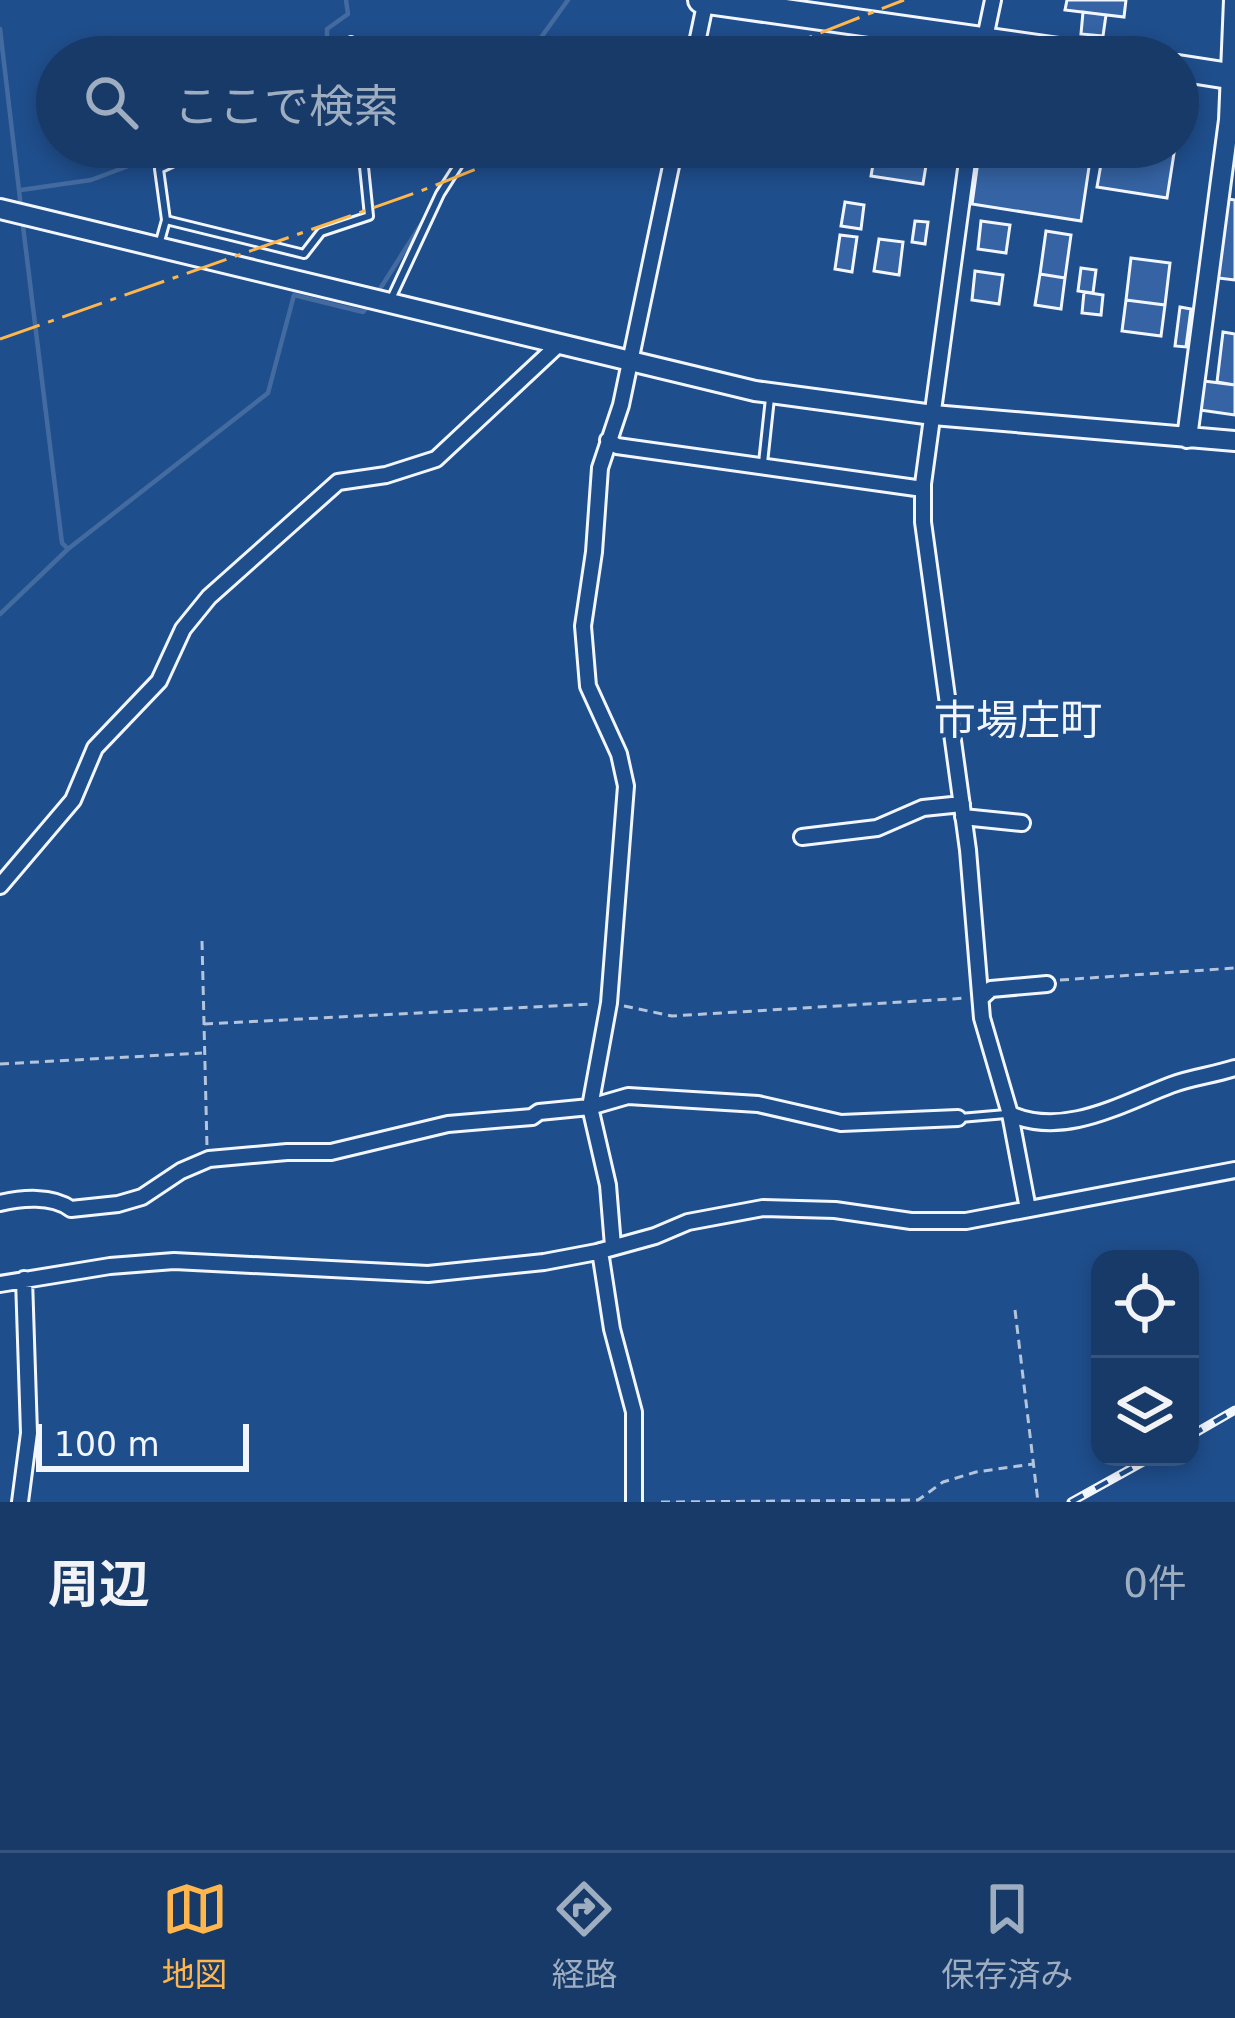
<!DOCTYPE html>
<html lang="ja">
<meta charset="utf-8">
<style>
:root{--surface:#173a69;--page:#20416f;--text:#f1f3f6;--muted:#9eadc0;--line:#36547d;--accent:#ffb74d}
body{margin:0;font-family:"DejaVu Sans","Noto Sans JP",sans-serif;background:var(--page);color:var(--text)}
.controls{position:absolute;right:36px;bottom:36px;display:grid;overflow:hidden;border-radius:24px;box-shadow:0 6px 18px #0003}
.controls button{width:108px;height:108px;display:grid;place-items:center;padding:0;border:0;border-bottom:3px solid var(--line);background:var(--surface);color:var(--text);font:60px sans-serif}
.scale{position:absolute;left:36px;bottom:30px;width:213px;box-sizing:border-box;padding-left:12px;border:6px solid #f2f6ff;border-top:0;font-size:33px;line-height:42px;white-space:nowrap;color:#f2f6ff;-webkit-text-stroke:9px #1f4e8c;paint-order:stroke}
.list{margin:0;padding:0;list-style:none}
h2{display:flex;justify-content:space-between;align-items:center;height:156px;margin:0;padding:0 48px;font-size:51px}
h2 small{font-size:39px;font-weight:400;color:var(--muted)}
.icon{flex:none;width:66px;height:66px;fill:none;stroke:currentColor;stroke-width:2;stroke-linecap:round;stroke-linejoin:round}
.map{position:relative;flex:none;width:1235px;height:1502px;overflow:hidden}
.search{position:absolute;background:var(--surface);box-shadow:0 6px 18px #0003;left:36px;right:36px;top:36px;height:132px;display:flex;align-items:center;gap:30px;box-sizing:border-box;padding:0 42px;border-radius:66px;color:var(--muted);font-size:45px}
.sheet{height:348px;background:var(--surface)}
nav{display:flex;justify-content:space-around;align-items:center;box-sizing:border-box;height:168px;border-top:3px solid var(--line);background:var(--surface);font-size:33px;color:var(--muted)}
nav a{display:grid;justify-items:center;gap:6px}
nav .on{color:var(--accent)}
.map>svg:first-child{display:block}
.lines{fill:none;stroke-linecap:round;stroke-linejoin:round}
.stream{stroke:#446ba0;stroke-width:4.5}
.building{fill:#3563a3;stroke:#f2f6ff;stroke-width:3}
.lane-casing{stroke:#f2f6ff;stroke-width:12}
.street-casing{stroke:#f2f6ff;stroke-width:20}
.secondary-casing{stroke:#f2f6ff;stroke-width:24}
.highway-casing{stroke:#f2f6ff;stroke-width:30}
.path{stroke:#b3c4dc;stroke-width:3;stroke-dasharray:9 6;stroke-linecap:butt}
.lane{stroke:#1f4e8c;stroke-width:6}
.street{stroke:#1f4e8c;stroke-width:14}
.secondary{stroke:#1f4e8c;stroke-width:18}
.highway{stroke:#1f4e8c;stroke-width:24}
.rail-casing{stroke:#f2f6ff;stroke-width:9}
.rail{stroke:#1f4e8c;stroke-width:4.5;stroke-dasharray:14;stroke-linecap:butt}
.power{stroke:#ffb74d;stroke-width:3;stroke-dasharray:42 9 6 9;stroke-linecap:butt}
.labels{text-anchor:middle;stroke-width:9;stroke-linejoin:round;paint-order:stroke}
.quarter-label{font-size:42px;fill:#f2f6ff;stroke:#1f4e8c}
</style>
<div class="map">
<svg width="1235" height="1502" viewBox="0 0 1235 1502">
<rect width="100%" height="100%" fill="#1f4e8c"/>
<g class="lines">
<path class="stream" d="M0 29 21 207
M327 57V29L348 14 346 0
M527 57 568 0
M21 190 91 180 179 147
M432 205 464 147
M22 218 62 543 68 549
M378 292 427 215
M0 614 68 549 268 393 294 295 363 312 368 306"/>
</g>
<path class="building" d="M1067 0H1126L1124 17 1065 10Z
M1083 12 1106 15 1103 36 1081 34Z
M867 41 888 44 886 57H864Z
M876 147H929L923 184 871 176Z
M980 147H1092L1081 221 972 204Z
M1104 147H1175L1167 198 1097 187Z
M1228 199 1235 200V280L1218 278Z
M845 202 864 205 861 229 841 226Z
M915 221 928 222 925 244 912 242Z
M981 221 1010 225 1006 253 978 249Z
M1046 231 1071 235 1065 278 1040 274Z
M840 235 857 237 852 272 835 269Z
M879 239 903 242 899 275 874 271Z
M1131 258 1170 263 1165 305 1126 300Z
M1081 268 1096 270 1093 293 1078 291Z
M975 271 1003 275 999 304 972 300Z
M1040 274 1065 278 1061 309 1035 305Z
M1084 292 1103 295 1101 315 1082 313Z
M1126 300 1165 305 1161 336 1122 331Z
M1180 307 1191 309 1186 347 1175 346Z
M1223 332 1235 334V385L1217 382Z
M1204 381 1235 385V415L1200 410Z"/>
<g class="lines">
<defs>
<path id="lane" d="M351 41 353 57
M166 220 304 254 321 232 369 216 362 147
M159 245 166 220 159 169 205 147
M390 301 440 194 470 147
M763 463 770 398
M960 1118 1006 1114"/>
<path id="street" d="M694 57 706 0
M981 57 993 0
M969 147 923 484V522L968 850 982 1018 1010 1114 1028 1209
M608 440 617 446 923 489
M963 817 1022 823
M802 837 877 828 923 808 962 804
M0 886 73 800 95 748 159 681 183 629 209 597 338 482 386 475 436 459 557 346
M981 998 991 989 1047 984
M1010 1114C1064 1138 1121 1104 1171 1085 1192 1077 1214 1075 1235 1068
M0 1203C21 1198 52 1195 71 1209L118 1204 142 1197 181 1171 209 1159 287 1152H331L448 1124 532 1117 539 1112 590 1107 628 1096 758 1104 841 1123 958 1118
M613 1246 608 1185 590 1107 609 1003 626 786 619 754 588 686 583 626 594 552 600 468 621 405 675 147
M600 1251 612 1329 634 1412V1502
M0 1284 110 1266 174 1261 428 1274 544 1262 597 1252 655 1236 688 1222 763 1208 835 1210 911 1221H966L1235 1170
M20 1502 29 1433 24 1279"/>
<path id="secondary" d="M0 209 755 391 933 415 1235 441
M1187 438 1229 120 1234 0"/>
<path id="highway" d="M701 0 1101 57
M1178 68 1235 77"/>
</defs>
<use href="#lane" class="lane-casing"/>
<use href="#street" class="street-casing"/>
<use href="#secondary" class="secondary-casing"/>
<use href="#highway" class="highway-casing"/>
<path class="path" d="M202 941 207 1147
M1060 980 1235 968
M624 1006 672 1016 967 998
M204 1024 592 1004
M0 1064 202 1053
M1015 1310 1038 1502
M661 1502 918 1500 943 1482 976 1472 1033 1464"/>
<use href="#lane" class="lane"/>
<use href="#street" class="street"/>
<use href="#secondary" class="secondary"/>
<use href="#highway" class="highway"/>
<defs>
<path id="rail" d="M1190 1436 1235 1410
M1071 1502 1152 1457"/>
</defs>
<use href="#rail" class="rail-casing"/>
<use href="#rail" class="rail"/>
<path class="power" d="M759 57 904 0
M0 339 418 192 532 147"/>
</g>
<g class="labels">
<g class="quarter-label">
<text x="1018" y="735">市場庄町</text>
</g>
</g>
</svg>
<div class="controls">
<button><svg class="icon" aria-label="locate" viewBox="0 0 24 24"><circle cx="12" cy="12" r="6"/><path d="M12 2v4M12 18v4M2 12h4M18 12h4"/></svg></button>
<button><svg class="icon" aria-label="layers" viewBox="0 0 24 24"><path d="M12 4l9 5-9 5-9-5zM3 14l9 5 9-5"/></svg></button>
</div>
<div class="scale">100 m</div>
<div class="search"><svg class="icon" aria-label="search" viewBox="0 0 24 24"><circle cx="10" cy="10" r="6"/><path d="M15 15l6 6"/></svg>ここで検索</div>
</div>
<section class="sheet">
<h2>周辺<small>0件</small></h2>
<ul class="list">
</ul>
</section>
<nav>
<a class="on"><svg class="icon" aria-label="map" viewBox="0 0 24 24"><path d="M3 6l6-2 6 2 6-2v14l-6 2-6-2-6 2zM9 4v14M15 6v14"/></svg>地図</a>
<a><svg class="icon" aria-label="directions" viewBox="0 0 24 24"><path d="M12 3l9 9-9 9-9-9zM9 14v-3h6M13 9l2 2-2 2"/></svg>経路</a>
<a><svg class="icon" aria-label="saved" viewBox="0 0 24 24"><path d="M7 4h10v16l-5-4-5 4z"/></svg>保存済み</a>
</nav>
